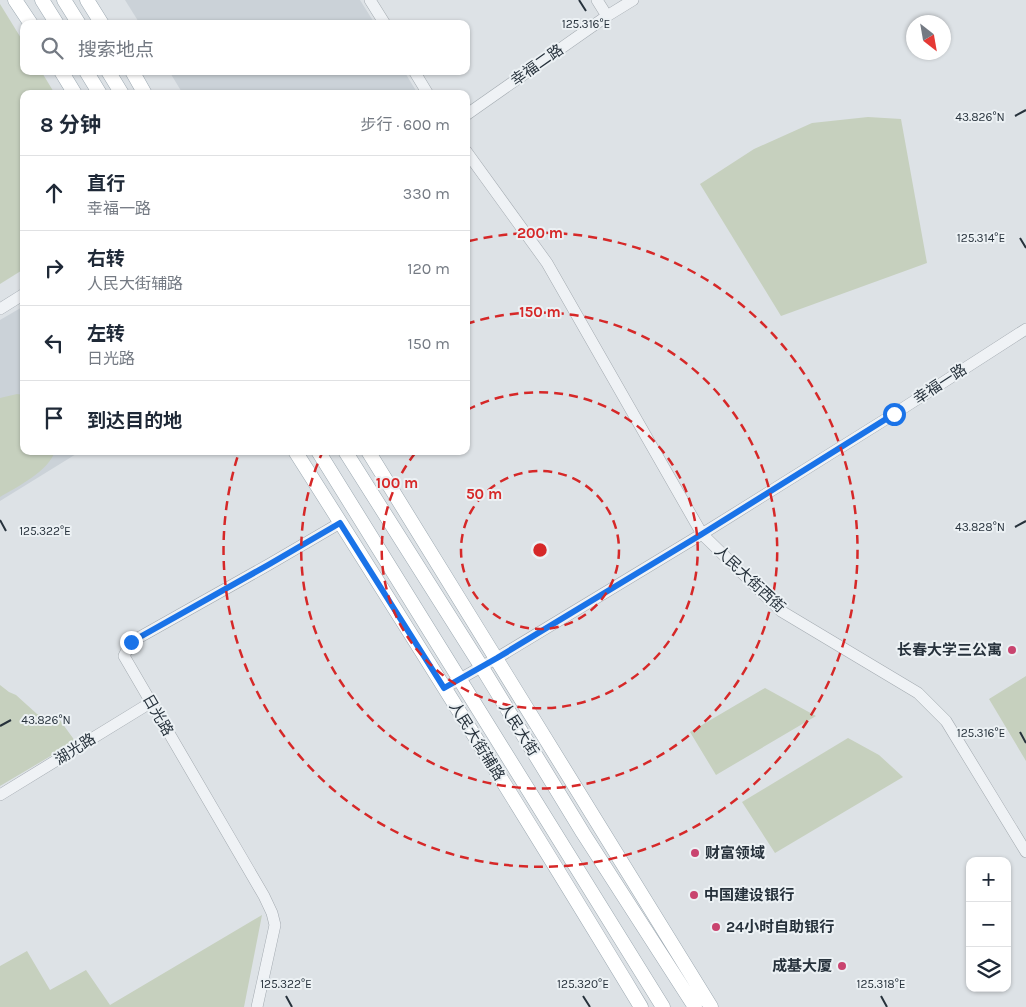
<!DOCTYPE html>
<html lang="zh">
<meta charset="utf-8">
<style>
:root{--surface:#fff;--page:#f2f2f3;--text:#1f2937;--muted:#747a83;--line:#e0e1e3}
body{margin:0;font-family:Karla,"Noto Sans SC",sans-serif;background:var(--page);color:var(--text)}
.controls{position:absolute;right:15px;bottom:15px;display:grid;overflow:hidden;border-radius:10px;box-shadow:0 1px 4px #0004}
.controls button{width:45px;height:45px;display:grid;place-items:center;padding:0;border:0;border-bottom:1px solid var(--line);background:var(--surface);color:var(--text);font:25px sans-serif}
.compass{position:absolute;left:906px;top:15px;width:45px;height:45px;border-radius:50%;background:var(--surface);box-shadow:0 1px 4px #0004;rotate:149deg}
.stop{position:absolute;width:15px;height:15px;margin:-11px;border:4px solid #1a73e8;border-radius:50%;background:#fff}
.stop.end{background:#1a73e8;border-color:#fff;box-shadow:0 1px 5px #0008}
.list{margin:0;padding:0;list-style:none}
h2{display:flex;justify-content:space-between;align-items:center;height:65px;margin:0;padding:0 20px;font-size:21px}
h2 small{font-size:16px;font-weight:400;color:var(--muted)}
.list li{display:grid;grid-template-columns:32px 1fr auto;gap:15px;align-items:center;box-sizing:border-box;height:75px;padding:0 20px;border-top:1px solid var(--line)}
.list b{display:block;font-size:19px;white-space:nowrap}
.list p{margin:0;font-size:16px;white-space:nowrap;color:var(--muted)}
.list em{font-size:16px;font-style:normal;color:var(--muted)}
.icon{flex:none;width:28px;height:28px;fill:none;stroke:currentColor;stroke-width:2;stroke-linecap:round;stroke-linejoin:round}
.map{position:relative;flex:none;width:1026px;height:1007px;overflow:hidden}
.search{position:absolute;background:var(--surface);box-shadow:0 1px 4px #0004;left:20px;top:20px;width:450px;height:55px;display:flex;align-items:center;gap:12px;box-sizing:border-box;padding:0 18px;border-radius:10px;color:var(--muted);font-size:19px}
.panel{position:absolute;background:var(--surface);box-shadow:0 1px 4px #0004;left:20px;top:90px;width:450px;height:365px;border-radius:10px}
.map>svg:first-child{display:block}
.built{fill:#cbd2d8}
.green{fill:#c6d0be}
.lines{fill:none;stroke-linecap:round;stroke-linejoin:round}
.minor-casing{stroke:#a3aab0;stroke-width:12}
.major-casing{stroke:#9ca8b1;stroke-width:15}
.minor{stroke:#eff2f5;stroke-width:11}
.major{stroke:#fff;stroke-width:14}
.route{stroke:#1a73e8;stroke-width:6}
.ticks{fill:none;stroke:#27323c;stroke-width:2}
.ring{fill:none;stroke:#d62828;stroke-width:2.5;stroke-dasharray:9 6}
.poi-dot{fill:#c9446f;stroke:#ecf1f4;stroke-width:2}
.labels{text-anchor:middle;stroke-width:4;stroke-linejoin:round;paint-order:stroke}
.street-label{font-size:15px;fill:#27323c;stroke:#ecf1f4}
.poi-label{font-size:15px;font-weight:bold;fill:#27323c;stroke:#ecf1f4;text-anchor:start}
.ticks-label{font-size:12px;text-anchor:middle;fill:#27323c;stroke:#ecf1f4;stroke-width:4;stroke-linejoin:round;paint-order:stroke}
.centre{fill:#d62828;stroke:#ecf1f4;stroke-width:2.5}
.ring-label{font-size:15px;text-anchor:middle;font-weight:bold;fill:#d62828;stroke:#ecf1f4;stroke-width:4;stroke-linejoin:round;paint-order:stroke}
</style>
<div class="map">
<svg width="1026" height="1007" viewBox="0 0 1026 1007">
<rect width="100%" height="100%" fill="#dde2e6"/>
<path class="built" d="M125 0H360L375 24H140Z
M169 71H404L418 94H183Z
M24 306V451H81L0 501V320Z"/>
<path class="green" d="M0 4 24 43V71H41L55 94H24V269L0 284Z
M868 117 901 119 927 263 781 316 700 184 754 149 812 123Z
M17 394 24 395V451H55C49 471 17 487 0 497V398Z
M1026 676V761L989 699Z
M0 685 9 692 16 695 37 714 47 719 57 716 75 741 49 757 0 786Z
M765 688 816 716 716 775 690 732Z
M848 738 879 755 903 777 775 853 742 802Z
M262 915 244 1007H0V966L27 951 50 990 86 970 110 1005Z"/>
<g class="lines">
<defs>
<path id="minor" d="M370 0 385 24
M597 0 607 16
M414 71 428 94
M466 115 607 16 633 0
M466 151 547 263 702 534 781 611 918 693 946 721 1026 852
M0 309 24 294
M444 688 497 658 702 534 894 414 1026 329
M0 795 150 703
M257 1007 275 925 272 913 264 896 124 656 131 642 268 565 340 523"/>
<path id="major" d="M15 0 31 24
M42 0 57 24
M64 0 79 24
M87 0 102 24
M61 71 75 94
M86 71 100 94
M108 71 122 94
M132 71 145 94
M295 451C412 635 528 820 641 1007
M318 451 663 1007
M345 451 481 666 583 833 695 1007
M368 451 711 1007"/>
</defs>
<use href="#minor" class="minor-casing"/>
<use href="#major" class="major-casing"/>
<use href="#minor" class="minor"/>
<use href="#major" class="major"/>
</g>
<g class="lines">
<path class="route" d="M131 642 268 565 340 523 444 688 497 658 702 534 894 414"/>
</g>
<path class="ticks" d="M579 0 586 11M1015 116 1026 110M1020 238 1026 248M0 520 6 531M1015 527 1026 521M0 726 11 720M1020 732 1026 743M286 996 292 1007M583 996 590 1007M881 996 887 1007"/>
<g class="ring">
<circle cx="540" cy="550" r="79"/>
<path d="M467 410A158 158 0 1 1 416 452"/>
<path d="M466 324A238 238 0 1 1 323 451"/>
<path d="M469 241A317 317 0 1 1 239 452"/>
</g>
<g class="poi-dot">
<circle cx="1012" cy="650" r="5"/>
<circle cx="695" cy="853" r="5"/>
<circle cx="694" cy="895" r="5"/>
<circle cx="716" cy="927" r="5"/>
<circle cx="842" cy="966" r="5"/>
</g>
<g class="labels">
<g class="street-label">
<text transform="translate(537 65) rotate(-35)" y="5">幸福二路</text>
<text transform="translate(940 384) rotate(-33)" y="5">幸福一路</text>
<text transform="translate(750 579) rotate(43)" y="5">人民大街西街</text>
<text transform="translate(158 715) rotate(60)" y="5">日光路</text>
<text transform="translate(519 729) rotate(58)" y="5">人民大街</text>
<text transform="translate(477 741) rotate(58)" y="5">人民大街辅路</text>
<text transform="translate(75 749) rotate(-32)" y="5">湖光路</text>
</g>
<g class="poi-label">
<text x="1002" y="655" text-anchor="end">长春大学三公寓</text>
<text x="705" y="858">财富领域</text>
<text x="704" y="900">中国建设银行</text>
<text x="726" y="932">24小时自助银行</text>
<text x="832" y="971" text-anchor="end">成基大厦</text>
</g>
</g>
<g class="ticks-label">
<text x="586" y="28">125.316°E</text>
<text x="980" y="121">43.826°N</text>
<text x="981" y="242">125.314°E</text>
<text x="980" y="531">43.828°N</text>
<text x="45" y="535">125.322°E</text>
<text x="46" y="724">43.826°N</text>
<text x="981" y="737">125.316°E</text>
<text x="286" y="988">125.322°E</text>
<text x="583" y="988">125.320°E</text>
<text x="881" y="988">125.318°E</text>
</g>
<circle cx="540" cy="550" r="8" class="centre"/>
<g class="ring-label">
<text x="540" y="238">200 m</text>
<text x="540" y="317">150 m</text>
<text x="397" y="488">100 m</text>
<text x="484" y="499">50 m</text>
</g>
</svg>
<div class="controls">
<button>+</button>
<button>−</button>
<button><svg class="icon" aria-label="layers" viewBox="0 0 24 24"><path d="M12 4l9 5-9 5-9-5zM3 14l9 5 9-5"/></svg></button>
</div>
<svg class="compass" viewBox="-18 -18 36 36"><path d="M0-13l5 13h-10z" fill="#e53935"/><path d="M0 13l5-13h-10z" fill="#747a83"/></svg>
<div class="stop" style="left:894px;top:414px"></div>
<div class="stop end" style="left:131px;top:642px"></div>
<div class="search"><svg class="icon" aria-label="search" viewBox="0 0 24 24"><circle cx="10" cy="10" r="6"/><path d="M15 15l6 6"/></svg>搜索地点</div>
<section class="panel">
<h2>8 分钟<small>步行 · 600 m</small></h2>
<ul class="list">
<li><svg class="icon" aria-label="ahead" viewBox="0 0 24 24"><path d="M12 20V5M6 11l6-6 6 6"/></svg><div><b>直行</b><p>幸福一路</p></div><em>330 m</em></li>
<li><svg class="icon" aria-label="right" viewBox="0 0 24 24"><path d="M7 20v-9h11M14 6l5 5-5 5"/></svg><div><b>右转</b><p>人民大街辅路</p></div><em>120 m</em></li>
<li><svg class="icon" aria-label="left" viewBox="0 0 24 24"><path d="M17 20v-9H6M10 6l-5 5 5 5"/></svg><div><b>左转</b><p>日光路</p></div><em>150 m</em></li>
<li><svg class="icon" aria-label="arrive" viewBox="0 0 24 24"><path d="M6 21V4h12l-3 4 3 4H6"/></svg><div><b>到达目的地</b></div></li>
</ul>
</section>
</div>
